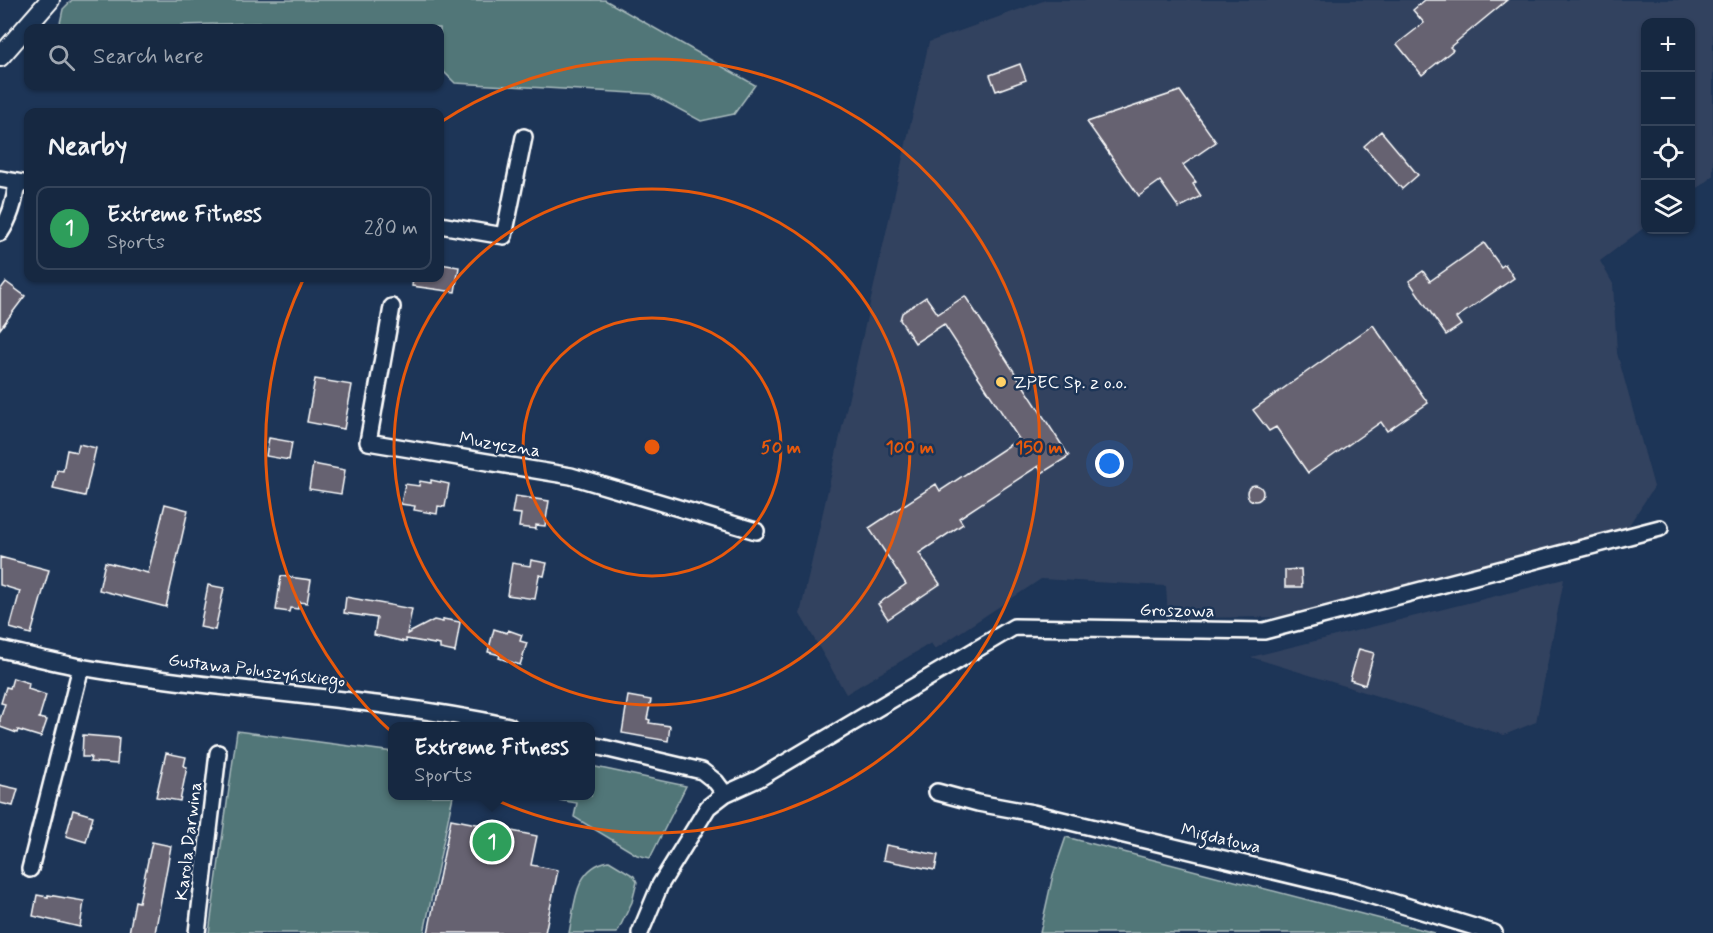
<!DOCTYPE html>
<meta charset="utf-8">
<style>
:root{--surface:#162841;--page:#1f3048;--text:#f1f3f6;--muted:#9ea6b1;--line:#35445a;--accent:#ffd166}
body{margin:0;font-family:Mynerve,sans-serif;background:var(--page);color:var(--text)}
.controls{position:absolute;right:18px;top:18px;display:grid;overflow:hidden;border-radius:12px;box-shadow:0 2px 4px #0004}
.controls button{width:54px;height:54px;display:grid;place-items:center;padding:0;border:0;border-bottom:2px solid var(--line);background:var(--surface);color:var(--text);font:30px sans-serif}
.you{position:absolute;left:1110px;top:464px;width:21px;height:21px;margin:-15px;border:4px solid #fff;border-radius:50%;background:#1a73e8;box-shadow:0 0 0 9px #1a73e833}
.badge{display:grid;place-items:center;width:39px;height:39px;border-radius:50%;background:var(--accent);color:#fff;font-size:20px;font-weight:700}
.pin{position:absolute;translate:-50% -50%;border:3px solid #fff;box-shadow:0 2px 6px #0006}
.popup{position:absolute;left:388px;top:722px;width:207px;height:78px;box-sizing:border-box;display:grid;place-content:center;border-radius:12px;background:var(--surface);filter:drop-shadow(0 2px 4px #0005);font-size:20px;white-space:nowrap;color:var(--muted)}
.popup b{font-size:22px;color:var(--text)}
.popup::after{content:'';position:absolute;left:50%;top:100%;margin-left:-12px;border:12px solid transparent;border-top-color:var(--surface)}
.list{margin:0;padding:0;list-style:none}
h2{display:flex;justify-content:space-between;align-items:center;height:78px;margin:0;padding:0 24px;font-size:26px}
h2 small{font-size:20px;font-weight:400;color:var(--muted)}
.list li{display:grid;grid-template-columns:39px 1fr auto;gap:18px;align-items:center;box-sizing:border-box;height:84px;margin:0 12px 12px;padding:0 12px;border:2px solid var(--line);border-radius:12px}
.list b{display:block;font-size:22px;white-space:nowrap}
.list p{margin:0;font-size:20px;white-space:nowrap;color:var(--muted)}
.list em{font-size:20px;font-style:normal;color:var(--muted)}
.icon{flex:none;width:33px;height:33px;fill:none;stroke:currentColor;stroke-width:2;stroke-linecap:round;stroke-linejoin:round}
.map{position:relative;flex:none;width:1713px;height:933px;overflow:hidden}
.search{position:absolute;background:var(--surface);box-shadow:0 2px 4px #0004;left:24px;top:24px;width:420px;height:66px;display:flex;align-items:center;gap:15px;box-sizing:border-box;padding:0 21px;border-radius:12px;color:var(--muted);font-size:22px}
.panel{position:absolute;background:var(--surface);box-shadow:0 2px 4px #0004;left:24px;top:108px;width:420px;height:174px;border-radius:12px}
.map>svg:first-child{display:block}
.built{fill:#33425f}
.green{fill:#517678;stroke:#a8babc;stroke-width:1.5}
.building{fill:#666271;stroke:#fff;stroke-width:1.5}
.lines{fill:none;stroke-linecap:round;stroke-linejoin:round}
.minor-casing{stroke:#fff;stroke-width:20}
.tertiary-casing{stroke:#fff;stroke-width:22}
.minor{stroke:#1d3557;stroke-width:15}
.tertiary{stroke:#1d3557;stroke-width:18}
.ring{fill:none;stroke:#e8590c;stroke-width:3}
.poi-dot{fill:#ffd166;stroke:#1d3557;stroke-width:2}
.labels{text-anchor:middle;stroke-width:5;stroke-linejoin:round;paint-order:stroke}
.poi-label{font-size:18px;fill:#fff;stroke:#1d3557;text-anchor:start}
.street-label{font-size:18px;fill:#fff;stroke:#1d3557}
.centre{fill:#e8590c;stroke:#1d3557;stroke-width:3}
.ring-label{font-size:18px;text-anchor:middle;font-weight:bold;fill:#e8590c;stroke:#1d3557;stroke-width:5;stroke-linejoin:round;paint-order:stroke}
</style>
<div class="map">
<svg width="1713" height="933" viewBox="0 0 1713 933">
<rect width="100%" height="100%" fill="#1d3557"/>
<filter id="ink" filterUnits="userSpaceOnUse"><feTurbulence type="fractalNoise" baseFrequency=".0167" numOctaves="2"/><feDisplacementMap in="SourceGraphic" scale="12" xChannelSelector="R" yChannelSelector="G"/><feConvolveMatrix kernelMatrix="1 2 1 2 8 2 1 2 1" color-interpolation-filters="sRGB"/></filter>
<g filter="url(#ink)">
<path class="built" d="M1046 0H1713V176L1691 193 1690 22H1646L1645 227 1600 261 1613 284 1617 353 1654 487 1627 528 1284 617 1168 618 1166 586 1041 579 935 649 931 643 846 694 800 614 929 42Z
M1564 579 1536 722 1504 735 1251 657Z"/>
<path class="green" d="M72 0H605L755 85 734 114 701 121 651 94 455 83 440 68V28H285L259 23 182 25 180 28H59L63 9Z
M237 731 393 752V796H453L424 933H209Z
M591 766 686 786 650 858 637 855 574 817 577 803 535 796H591Z
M1066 837 1435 933H1040L1053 875Z
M609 861 634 876 637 882 632 902 617 933H569C575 905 574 867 609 861Z"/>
<path class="building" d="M1425 0H1507L1450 47 1453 50 1422 75 1397 44 1424 23 1413 10Z
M1020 64 1026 80 996 91 990 75Z
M1180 91 1216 142 1183 165 1196 182 1193 184 1201 196 1179 208 1160 181 1139 196 1087 122Z
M1381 131 1418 175 1402 189 1364 146Z
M1484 243 1501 267 1505 264 1514 278 1456 318 1461 325 1446 335 1409 281 1423 271 1430 281Z
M440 264 459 267 455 292 412 286 413 278H440Z
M6 282 25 296 0 329V290Z
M965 296 1069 456 1042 473 1038 466 959 518 963 524 919 553 940 584 888 619 878 604 906 584 869 528 936 484 940 491 1019 439 944 324 915 343 900 320 902 313 926 297 938 314Z
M1373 325 1428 403 1387 431 1381 422 1308 473 1276 427 1269 431 1253 410Z
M315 379 352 385 344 429 307 422Z
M269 438 292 442 289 460 266 456Z
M79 444 96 448 85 496 53 489 57 470 63 471 67 450 77 452Z
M313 464 345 470 341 494 309 489Z
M431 480 449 484 445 507 438 506 437 514 414 510 415 506 401 504 405 484 419 486 420 481 431 483Z
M1247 493a8 8 0 1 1 16 0a8 8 0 1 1-16 0Z
M515 496 549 501 545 526 536 525V529L519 527 521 514 512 513Z
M165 504 188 510 166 607 99 590 105 562 148 573Z
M0 557 49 570 31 634 10 628 20 591 0 585Z
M531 560 547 563 544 576 539 575 535 599 507 595 512 563 530 566Z
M1301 569 1302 587H1285V570Z
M281 576 311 580 307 603 299 602 298 609 290 608 289 612 276 610Z
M208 585 224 588 215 630 200 627Z
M346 597 412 609 407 634 434 620 443 622V619L460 622 455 652 440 649V645L406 639V642L374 635 377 618 344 613Z
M494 629 507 633 508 630 522 635 520 641 527 643 520 665 499 658 500 655 488 652Z
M1359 649 1374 653 1365 685 1350 680Z
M13 678 29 683 28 689 46 695 39 718 47 720 41 737 18 730 17 733 0 727V719L5 704 1 703 6 687 10 688Z
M628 696 651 700 647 719 650 720 649 723 670 726 668 741 622 733Z
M83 735 119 738 117 764 90 762 91 757H82Z
M166 753 186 757 184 766 187 767 180 801 156 797Z
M0 785 18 789 13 806 0 803Z
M73 810 93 816 86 842 66 836Z
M451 819 537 836 531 865 558 870 545 933H428Z
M152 842 171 846 155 933H129L135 901 139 902Z
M886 845 938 855 935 870 883 860Z
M37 895 48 897V895L84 901 80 927 33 916Z"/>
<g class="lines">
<defs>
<path id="minor" d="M0 179 28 184
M440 225 504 236 524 137
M0 233C11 217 15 201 17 182
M392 307 368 442 571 476 756 531
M0 649C27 655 53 662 80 667 223 692 368 696 509 726
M591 745 702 771 716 782 725 794
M937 792 978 803 1033 813 1353 890 1494 933
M30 869 81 667
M197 933 218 753
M640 933 660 885 708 807 725 794 758 779 1014 627 1264 631 1660 528"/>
<path id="tertiary" d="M0 57 50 0"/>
</defs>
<use href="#minor" class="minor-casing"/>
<use href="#tertiary" class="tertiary-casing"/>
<use href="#minor" class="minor"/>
<use href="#tertiary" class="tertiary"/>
</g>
</g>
<g class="ring">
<circle cx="652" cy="447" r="129"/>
<circle cx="652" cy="447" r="258"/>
<path d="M441 122A387 387 0 1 1 303 280"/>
</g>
<circle class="poi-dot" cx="1001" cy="382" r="6"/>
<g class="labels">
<g class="poi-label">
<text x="1013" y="388">ZPEC Sp. z o.o.</text>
</g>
<g class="street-label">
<text transform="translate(500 444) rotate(9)" y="6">Muzyczna</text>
<text transform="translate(1177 610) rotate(1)" y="6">Groszowa</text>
<text transform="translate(257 670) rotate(7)" y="6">Gustawa Poluszyńskiego</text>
<text transform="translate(1221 838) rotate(13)" y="6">Migdałowa</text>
<text transform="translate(188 841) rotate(-83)" y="6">Karola Darwina</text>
</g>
</g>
<circle cx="652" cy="447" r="9" class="centre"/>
<g class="ring-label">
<text x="781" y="453">50 m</text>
<text x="910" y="453">100 m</text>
<text x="1039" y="453">150 m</text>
</g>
</svg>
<div class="controls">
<button>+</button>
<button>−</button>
<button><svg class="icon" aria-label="locate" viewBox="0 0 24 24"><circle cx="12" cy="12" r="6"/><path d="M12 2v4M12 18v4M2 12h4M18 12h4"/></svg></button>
<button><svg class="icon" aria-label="layers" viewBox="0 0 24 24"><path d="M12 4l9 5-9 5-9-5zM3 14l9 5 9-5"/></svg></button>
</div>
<div class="you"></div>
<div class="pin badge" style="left:492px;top:842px;background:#2e9e5b">1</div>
<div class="popup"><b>Extreme Fitness</b>Sports</div>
<div class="search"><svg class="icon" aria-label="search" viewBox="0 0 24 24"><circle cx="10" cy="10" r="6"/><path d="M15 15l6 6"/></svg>Search here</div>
<section class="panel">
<h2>Nearby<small></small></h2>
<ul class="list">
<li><span class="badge" style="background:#2e9e5b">1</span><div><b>Extreme Fitness</b><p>Sports</p></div><em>280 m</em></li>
</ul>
</section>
</div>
